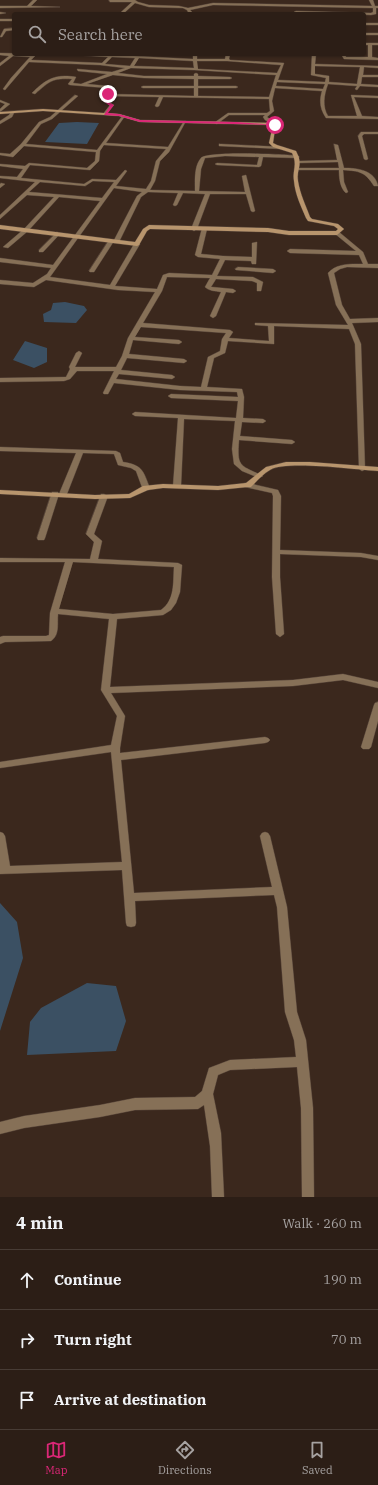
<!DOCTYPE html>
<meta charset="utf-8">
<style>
:root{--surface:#2c1e16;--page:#382b23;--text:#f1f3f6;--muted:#a6a2a1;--line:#483c35;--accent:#db2777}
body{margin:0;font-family:"IBM Plex Serif",serif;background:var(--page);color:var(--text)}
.stop{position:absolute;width:12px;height:12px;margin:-9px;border:3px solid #db2777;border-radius:50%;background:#fff}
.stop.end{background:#db2777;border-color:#fff;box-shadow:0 1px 4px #0008}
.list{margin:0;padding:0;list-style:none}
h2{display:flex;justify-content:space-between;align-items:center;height:52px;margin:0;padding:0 16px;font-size:17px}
h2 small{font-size:13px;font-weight:400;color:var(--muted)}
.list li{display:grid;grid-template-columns:26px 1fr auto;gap:12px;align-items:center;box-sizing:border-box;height:60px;padding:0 16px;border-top:1px solid var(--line)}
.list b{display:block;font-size:15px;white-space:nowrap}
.list em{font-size:13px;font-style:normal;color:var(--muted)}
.icon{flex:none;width:22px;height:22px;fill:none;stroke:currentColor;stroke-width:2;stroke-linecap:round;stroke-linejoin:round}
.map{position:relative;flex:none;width:378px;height:1197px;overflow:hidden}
.search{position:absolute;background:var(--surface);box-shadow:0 1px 3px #0004;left:12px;right:12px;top:12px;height:44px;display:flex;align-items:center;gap:10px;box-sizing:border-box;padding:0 14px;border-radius:4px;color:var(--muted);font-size:15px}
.sheet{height:232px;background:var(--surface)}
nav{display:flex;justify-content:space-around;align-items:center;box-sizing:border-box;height:56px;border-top:1px solid var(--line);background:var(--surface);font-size:11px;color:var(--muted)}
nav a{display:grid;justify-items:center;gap:2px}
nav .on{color:var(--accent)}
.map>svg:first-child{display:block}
.water{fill:#3b5063}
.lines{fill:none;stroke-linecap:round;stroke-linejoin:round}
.street-casing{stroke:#564439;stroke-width:1}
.secondary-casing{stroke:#564439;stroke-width:1}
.street{fill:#867057;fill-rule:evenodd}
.secondary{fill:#b8956d;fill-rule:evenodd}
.route{fill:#db2777}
</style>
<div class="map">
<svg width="378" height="1197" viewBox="0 0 378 1197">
<rect width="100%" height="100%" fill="#3b281d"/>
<path class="water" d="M77 122 99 123 87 144 45 142 59 123Z
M65 302 84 306 87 310 76 323 44 322 43 314 51 310 53 303Z
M25 341 47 348V362L34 368 13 360Z
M0 903 17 922 23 958 0 1031Z
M87 983 116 986 126 1021 116 1051 27 1055 30 1022 41 1008Z"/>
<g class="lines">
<defs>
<path id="street" d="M33 0H37L31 6 60 7 0 8V6H27Z
M109 0H135L138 2 149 5 179 6 188 8 213 3 372 6 369 0H373L375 6H378V8H376V14L371 15 294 12 296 11 371 13 373 12V8L213 5 190 10 193 13 207 14H189L187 10 183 8 149 7 135 3 123 14H119L132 2H110Z
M0 12 6 13 0 14Z
M0 19H14V21H0Z
M364 23H378V25H364Z
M14 28V30L6 31 2 37H0L4 29Z
M364 33H378V35H364Z
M364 43H378V45H372V57L378 58V60L344 59 341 54H345L346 57H368V45H364Z
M0 53 37 54 31 60 102 63 108 57 57 54H115L114 55 193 59V54H197V59H225L226 54H230L229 59 230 60 284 63 278 80 325 82 326 78 311 75 312 54H316L315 64 378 66V68L364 67 363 75H378V77H362L361 84 378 85V87L360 86 357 90 355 89 357 86 328 84C324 95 322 106 328 116H357L351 95 378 96V98L354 97 362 116 378 117V119L326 118C320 109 319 101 322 91L275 88 272 101 274 111 267 117 276 123 277 124 275 125 265 120 263 117 265 115H229L217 124 214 123 228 113H267L270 111 269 99 163 97 159 106 157 107 155 106 159 97 108 96 105 100 114 105 105 115 103 114 110 105 101 100 109 89 107 88 70 85 68 84 72 79C52 78 50 81 35 94L32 93C47 78 56 74 76 77L73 83 81 84 107 74 78 71 77 69 112 72 125 68 100 65 29 62 5 90 3 89 11 78 30 57 13 56 0 66V63L9 56 0 55ZM112 57 135 58 130 66 105 64ZM139 58 193 61 194 68 134 66ZM197 61H227L281 65 277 73 198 69ZM315 66 360 67 357 84 329 82V76L315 74ZM131 68 194 70 276 75 269 97 198 96V88H236L238 87 236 86H198V79H230L232 78 230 77 198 76V74L196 73 194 74V76H144L118 73ZM113 75 144 78 194 79V86H143L141 87 143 88H194V96L109 94 113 89 108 86 87 84ZM277 82 325 84 323 89 276 86Z
M75 95 78 96 52 119 41 124 26 144 97 150 123 115 125 116 106 143 168 147 184 121H186L169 152 160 161 155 181 150 190 195 191C195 180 194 166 201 158 207 151 286 154 299 156V158H297L263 157 261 166 259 167 217 165 215 164 217 163 257 165 259 157 225 156 205 158 201 169 199 191 245 192 242 176 246 175 255 211 253 212 251 211 246 194H210L197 229 194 231 191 229 205 194 183 193 177 205 175 206 173 205 178 193 148 192 141 197 119 242 114 243 113 242 137 196 142 192 114 188 50 277 110 285 134 244 137 242 140 244 115 286 157 289 163 275 169 273 212 275 220 259 198 257 195 255 202 228 207 229 201 254 223 256 252 257V243L257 242 256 264H252L251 261 225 260 217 276 253 277 263 282 261 291H257V283L252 281 216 279 211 287H212L233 289 236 291 233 293 226 292 216 316 213 318 210 316 221 292C215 291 209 291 205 287L210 278 167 277 162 291 143 323 230 330 233 332 229 338 269 341 268 326 255 325V323L348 325 336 305 328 273C337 263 350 264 363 264L359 255 290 253 287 251 290 249 356 251 334 233 339 232 363 252 368 264H378V268L347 267 340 269 334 273 342 305 350 319 378 318V322L352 323 361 344 365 469 364 470 362 471 359 469 355 344 349 329 274 326V344L228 341 225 353 214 358 207 387 242 389 244 397 243 418 263 419 266 421 263 423 242 422 240 436 292 440 295 442 292 444 239 440C237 466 239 465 261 475L263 476 259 478 242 471 234 464 232 449 235 421 184 419 181 486 180 488H174L173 486 178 418 135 416 132 414 135 412 236 418 238 401 171 398 168 396 171 394 238 397 237 392 180 390 114 383 108 394H104L103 393 114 371H77L70 379 64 381 0 382V378L66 377 70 369 69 367 76 353 79 351 82 353 75 367H116L122 356 128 338 155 292 118 290 46 280 34 287 0 284V280L33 283 47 274 51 268 0 262V258L53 265 100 201 59 197 28 231 8 248 3 247 24 229 54 197 27 195 0 219V215L35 182 0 178V176L17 177 23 169 0 166V164L25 166 29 163 87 168 95 161 96 152 24 146 13 157 0 155V153L10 154 21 144 39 122 50 117ZM104 145 166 149 156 161 151 181 146 189 116 186 127 171 125 170 116 180 92 179 84 184 21 178 30 165 90 170 99 161 100 151ZM93 181 114 182 102 198 29 192 40 182 85 186ZM141 327 226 333 222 339 220 351 208 357 201 387 180 386 116 379 119 374 172 379 175 377 172 375 121 370 127 358 184 363 187 361 184 359 129 354 133 340 179 344 182 342 179 340 135 337Z
M0 100 10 104 0 112V109L5 104 0 102Z
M11 112 14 113 12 117 0 124V121L9 115Z
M361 132H378V134H364L362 136 368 159 366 160 364 159 358 136Z
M221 144 283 147 285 148 283 149 219 146V144Z
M334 144 338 145 344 168C357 168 375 170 378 186H374C365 172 360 171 343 170L344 182 348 192 346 193C340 188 339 178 339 170H298L296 169 298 168H339L338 162 299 163 297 162 299 161 337 160Z
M1 183 5 184 0 188V184Z
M57 232 60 234 59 235 43 252H39V250Z
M109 240 114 241 94 272H90L89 271Z
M238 267 273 269 276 271 273 273 236 270 235 269Z
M0 447 116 451 120 453 123 462C143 465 143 471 150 488L149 490H143L136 471 131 468 118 465 114 454 83 453 67 494 66 496H60L59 494 76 453 0 451Z
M245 483H248L278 490 281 496 280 550 361 553 378 556V560L361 557 280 554V577L284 634 280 637 276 634 272 577 273 496 272 493 245 487 244 485Z
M52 492H58L59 494 45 538 44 540H38L37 538Z
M101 494H104L108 496 94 534 102 541 98 559 178 563 182 565 180 592 176 603 171 610 163 615 117 619 110 687 293 680 343 674 378 682V688L343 680 293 686 111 693 125 716 120 748V753L265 737 268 738 270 740 268 742 265 743 121 760 134 893 272 887 260 836 262 833 265 832 268 833 270 836 287 907 297 1012 306 1040 313 1108 314 1197H302L301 1108 297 1067 230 1070 218 1075 213 1094 221 1133 224 1197H212L210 1146 204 1105 198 1109 135 1110 100 1117 24 1128 0 1134V1122L24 1116 100 1105 135 1098 195 1097 202 1091 209 1068 230 1060 296 1057 294 1040 285 1012 277 907 274 895 135 901 136 923 135 926 131 927 127 926 126 923 122 870 0 874V832L3 833 5 836 10 866 122 862 111 752 0 768V762L111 745 117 716 101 690 109 619 58 614C57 624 60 635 51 641L5 642 0 644V637L3 636H46L49 635 50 613 65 562H0V558L90 559 94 542 86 534ZM73 562 174 567C173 583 175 600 161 610L113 614 59 609Z
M378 702V721L371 747 369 749H363L361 747 374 705 375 703Z"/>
<path id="secondary" d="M43 109 119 114 140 120 276 123 273 143 277 145 296 151C304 166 296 168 298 181 300 194 306 206 310 217L312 219 338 224 344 229 337 235H289L268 232 150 229 147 231 139 245 137 246 0 229V225L135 242 143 229 149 225 268 228 289 231H336L338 229 334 226 308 221 306 218C301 206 295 194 294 181 292 170 298 165 292 153L273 147 269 143 273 125 140 122 119 116 43 111 0 114V112Z
M286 462H310L378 467V471C357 470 286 460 270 470 263 474 257 481 251 487H248L218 490 163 488 148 490 130 498 95 499 0 494V490L95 495 129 494 143 486 163 484 218 486 246 483 266 467Z"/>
</defs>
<use href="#street" class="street-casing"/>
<use href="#secondary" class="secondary-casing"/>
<use href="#street" class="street"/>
<use href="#secondary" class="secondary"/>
</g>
<path class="route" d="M106 94H109L105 100 114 105 108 113 119 114 140 120 237 122 277 125 140 122 119 116 104 115 110 106 102 100Z"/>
</svg>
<div class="stop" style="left:275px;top:125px"></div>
<div class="stop end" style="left:108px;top:94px"></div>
<div class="search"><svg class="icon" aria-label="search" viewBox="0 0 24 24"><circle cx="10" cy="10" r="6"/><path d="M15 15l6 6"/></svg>Search here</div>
</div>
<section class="sheet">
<h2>4 min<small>Walk · 260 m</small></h2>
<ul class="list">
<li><svg class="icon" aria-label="ahead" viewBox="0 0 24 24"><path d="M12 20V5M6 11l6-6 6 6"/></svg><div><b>Continue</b></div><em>190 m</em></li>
<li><svg class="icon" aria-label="right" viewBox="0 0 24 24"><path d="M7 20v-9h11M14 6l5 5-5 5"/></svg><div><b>Turn right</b></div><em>70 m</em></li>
<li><svg class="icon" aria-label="arrive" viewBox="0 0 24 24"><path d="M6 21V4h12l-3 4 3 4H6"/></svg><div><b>Arrive at destination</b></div></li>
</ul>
</section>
<nav>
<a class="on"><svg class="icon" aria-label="map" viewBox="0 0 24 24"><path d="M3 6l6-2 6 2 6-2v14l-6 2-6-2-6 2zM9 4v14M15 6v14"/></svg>Map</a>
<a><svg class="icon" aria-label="directions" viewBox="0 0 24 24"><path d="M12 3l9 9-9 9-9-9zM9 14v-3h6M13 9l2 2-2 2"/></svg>Directions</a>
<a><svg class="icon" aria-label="saved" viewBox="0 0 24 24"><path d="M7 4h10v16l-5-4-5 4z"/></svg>Saved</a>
</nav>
